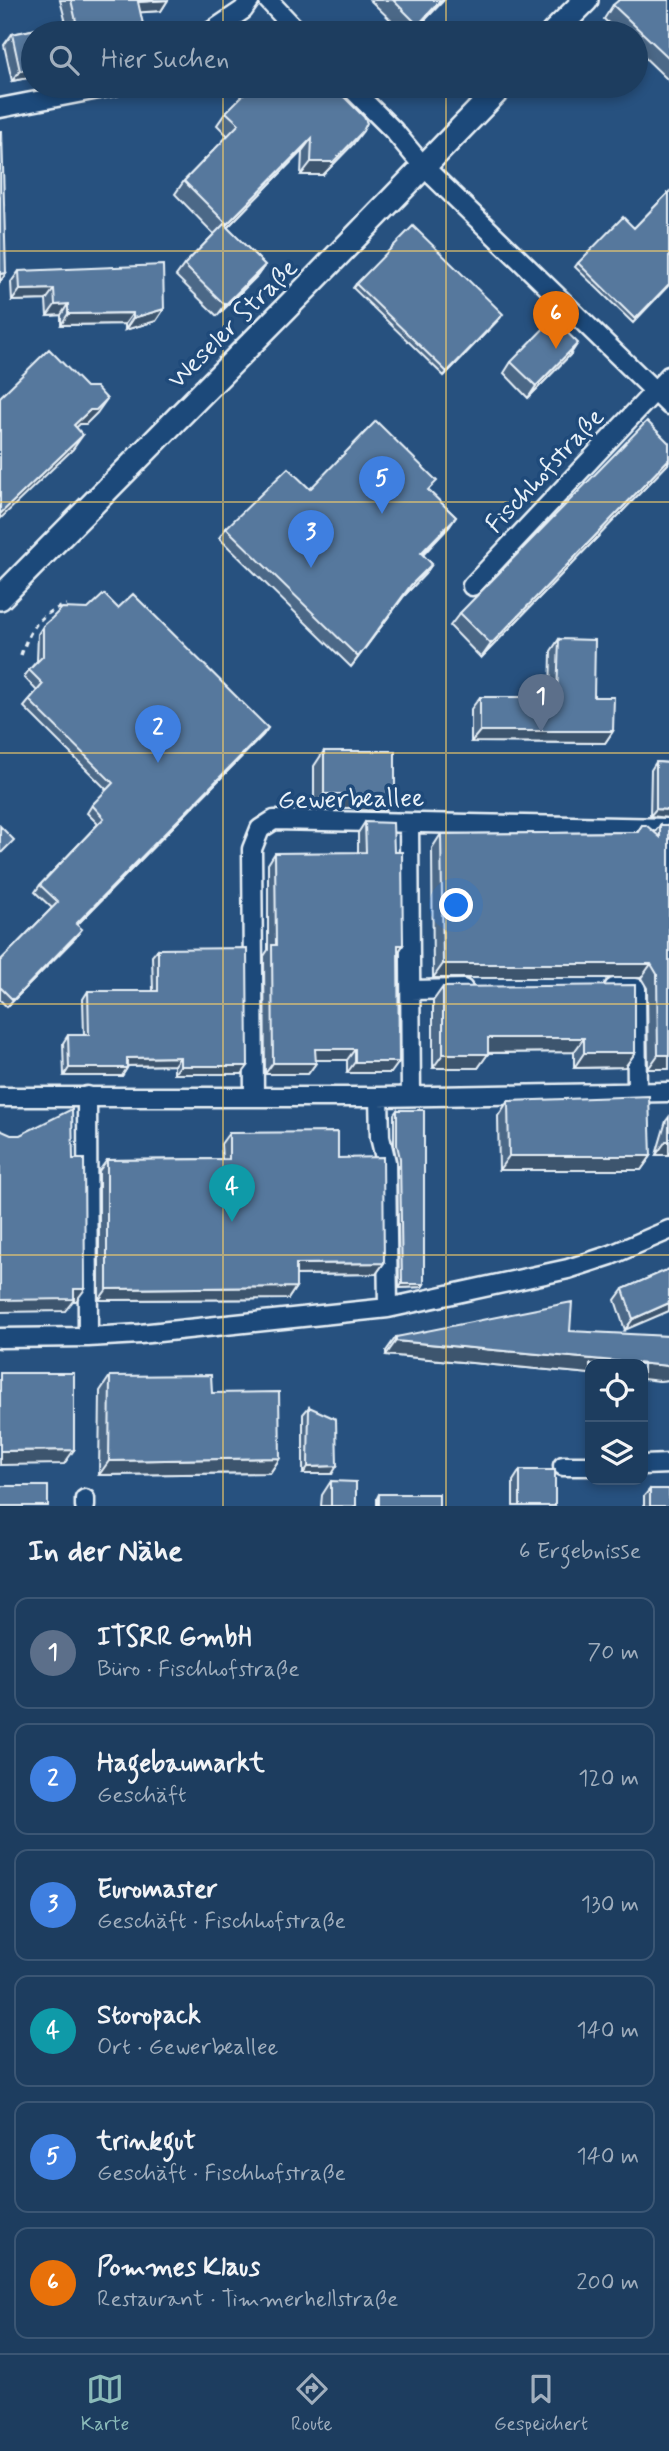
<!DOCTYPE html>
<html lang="de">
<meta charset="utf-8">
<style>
:root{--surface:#1d3d5f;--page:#254465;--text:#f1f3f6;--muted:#a0aebd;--line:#3b5674;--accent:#8bbbb9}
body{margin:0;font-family:Mynerve,sans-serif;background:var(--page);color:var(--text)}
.controls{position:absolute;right:21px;bottom:21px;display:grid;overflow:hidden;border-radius:14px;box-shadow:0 4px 10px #0003}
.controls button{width:63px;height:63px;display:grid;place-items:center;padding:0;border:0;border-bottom:2px solid var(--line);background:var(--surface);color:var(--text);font:35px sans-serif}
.you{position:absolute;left:457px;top:906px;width:24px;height:24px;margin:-18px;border:5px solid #fff;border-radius:50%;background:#1a73e8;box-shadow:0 0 0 10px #1a73e833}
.badge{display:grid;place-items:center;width:46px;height:46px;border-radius:50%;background:var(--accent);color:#fff;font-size:23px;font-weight:700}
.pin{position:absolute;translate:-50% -58px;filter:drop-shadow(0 2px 4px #0008)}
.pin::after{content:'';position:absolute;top:37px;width:24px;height:21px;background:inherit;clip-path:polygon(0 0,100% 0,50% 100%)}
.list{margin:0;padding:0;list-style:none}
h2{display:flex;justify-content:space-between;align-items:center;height:91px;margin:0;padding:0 28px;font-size:30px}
h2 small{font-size:23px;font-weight:400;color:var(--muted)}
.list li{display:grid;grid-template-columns:46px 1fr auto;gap:21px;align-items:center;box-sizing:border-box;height:112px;margin:0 14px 14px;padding:0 14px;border:2px solid var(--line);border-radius:14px}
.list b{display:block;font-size:26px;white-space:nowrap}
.list p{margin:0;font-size:23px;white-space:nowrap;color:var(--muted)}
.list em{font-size:23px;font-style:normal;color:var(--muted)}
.icon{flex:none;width:38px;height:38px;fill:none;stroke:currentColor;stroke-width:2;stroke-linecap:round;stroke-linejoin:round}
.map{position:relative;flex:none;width:669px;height:1506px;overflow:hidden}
.search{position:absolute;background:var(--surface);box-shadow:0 4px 10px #0003;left:21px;right:21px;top:21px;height:77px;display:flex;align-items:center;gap:18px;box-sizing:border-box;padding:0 24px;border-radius:38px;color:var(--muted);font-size:26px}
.sheet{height:847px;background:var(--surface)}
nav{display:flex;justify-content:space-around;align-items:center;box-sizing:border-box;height:98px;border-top:2px solid var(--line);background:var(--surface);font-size:19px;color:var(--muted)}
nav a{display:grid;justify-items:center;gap:4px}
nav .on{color:var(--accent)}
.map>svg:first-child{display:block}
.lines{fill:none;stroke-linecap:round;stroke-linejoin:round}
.minor-casing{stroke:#e8f1f8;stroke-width:23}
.major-casing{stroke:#e8f1f8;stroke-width:28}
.path{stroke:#e8f1f8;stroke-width:3.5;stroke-dasharray:5 5;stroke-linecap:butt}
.minor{stroke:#1f4a7a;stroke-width:18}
.major{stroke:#1f4a7a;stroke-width:23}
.wall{fill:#4b6787;stroke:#e8f1f8;stroke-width:2}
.shaded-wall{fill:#3d546e;stroke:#e8f1f8;stroke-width:2}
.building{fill:#57789d;stroke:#e8f1f8;stroke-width:2}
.grid{fill:none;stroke:#ffd166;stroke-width:2;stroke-opacity:0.55}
.labels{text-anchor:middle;stroke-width:7;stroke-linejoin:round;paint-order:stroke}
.street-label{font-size:26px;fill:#e8f1f8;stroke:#1f4a7a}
</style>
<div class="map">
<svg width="669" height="1506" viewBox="0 0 669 1506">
<rect width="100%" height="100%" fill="#27517f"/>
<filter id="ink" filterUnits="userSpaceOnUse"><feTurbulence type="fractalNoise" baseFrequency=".0143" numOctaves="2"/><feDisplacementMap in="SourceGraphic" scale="14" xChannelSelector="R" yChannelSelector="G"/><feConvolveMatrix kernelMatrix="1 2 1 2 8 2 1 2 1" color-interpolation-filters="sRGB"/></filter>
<g filter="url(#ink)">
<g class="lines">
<defs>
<path id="minor" d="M268 0 299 33
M209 33 243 10 250 0
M349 86 394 131 423 166 669 405
M0 108 114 86
M472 586 669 376
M409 823 411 1096
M614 988H636L637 1093
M411 990 463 989
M254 1095 252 849 260 829 274 820 669 828
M87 1096 88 1337
M0 1097H379L669 1092
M379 1097 380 1137 386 1162 388 1308
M0 1338 88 1337 140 1334 388 1308 568 1269 611 1255 669 1230
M643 1465 669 1464
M563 1466H590
M85 1499V1506"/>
<path id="major" d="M553 33 586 0
M0 598 306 288 502 86"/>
</defs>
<use href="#minor" class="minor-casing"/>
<use href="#major" class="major-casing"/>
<path class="path" d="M21 655C30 629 39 613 67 605"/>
<use href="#minor" class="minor"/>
<use href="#major" class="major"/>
</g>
<path class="wall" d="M60 0H168L161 11 140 12 33 33V77L12 81 4 45 12 34 66 23Z
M370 0H444L413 33H404Z
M669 0V81L636 49V33H619L604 19 613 5Z
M226 112 353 144 323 175H301L302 151 227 228 265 265 257 276 217 316 176 276 184 265 214 234 175 194 184 181 228 136 217 125Z
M669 192V285L633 323 575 267 578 263 634 228Z
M19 271 164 309 156 321 125 330V324L61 325V315L47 316 46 300 12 301 11 282Z
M356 284 500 318 444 376 353 288Z
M570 355 528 398 504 373 511 362Z
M669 443V462L668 464 481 658 450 626 460 613Z
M310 489 430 492 456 517 449 527 423 555 432 564 425 574 404 596 351 667 219 538 226 528Z
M118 608 268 728 263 735 77 925 76 937 7 1007 0 1000V961L52 908 35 892 40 885 98 824 87 813 92 805 107 790 24 707 37 691 24 677 29 670 37 661 38 634 43 626 88 609Z
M559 639 613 731 605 743 471 742V709L480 697H550L551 651Z
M324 751 395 797 385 811 357 810V808H314V766Z
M656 762 669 763V818L650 816 651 770Z
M365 822 394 852 403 945 398 953 391 1073H347V1060H316V1063L308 1074H265L264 956 268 950V864L275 853H358V833Z
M642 825 655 832 660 825 669 1069H648L647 988 641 978H433L432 848 441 834 637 832Z
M158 949 242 1074H174V1065L127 1066V1068L122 1076H64L63 1043 68 1035H84L83 999 88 991H153L152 956Z
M443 987 635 1053 625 1067 574 1068V1052L488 1053 478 1068H433V1001Z
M508 1101 651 1156 641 1170H499L498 1116Z
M397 1110 424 1284 422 1287 399 1288 397 1162 394 1148V1114Z
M669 1117V1155H656L666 1121Z
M229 1133 338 1158 384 1263 376 1274 296 1275V1287L288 1299 99 1300V1171L107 1160 222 1159 221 1144Z
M669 1269 625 1330 615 1300 623 1289Z
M570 1331 660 1381 590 1364V1374L386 1355V1351L396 1337Z
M110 1376 212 1393 280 1458 270 1473 99 1475 100 1391Z
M309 1407 332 1474H303V1414Z
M520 1470 555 1506H513V1481Z
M331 1481 356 1506H321L322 1495Z
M650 1489 669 1506H644V1496Z
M379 1494 439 1506H377V1498Z"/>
<path class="shaded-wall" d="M168 0 161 11 130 13 138 2Z
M441 0H444L412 33 418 25Z
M33 68V77L12 81 20 71Z
M363 131 353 144 323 175H301L311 162Z
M312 138 302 151 218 237 227 224Z
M265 265 257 276 217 316 225 305Z
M6 273 0 282V274Z
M54 289 46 300 12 301 20 290Z
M68 304 61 315 47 316 55 305Z
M164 309 156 321 125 330 133 318Z
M133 313 125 324 61 325 68 314Z
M503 314 500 318 444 376 447 372Z
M578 343 570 355 528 398 536 386Z
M107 399 97 413 86 424H80L64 439 74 425 90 410Z
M83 435 73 449 0 519V514Z
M669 459 668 464 481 658 491 644Z
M456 517 449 527 414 563 421 553Z
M432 564 425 574 404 596 351 667 411 585Z
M268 728 263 735 71 931 76 924Z
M480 731H613L605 743 471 742Z
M324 794H367L357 808H314Z
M367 796 395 797 385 811 357 810Z
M656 809 669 810V818L650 816Z
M82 929 76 937 7 1007 13 1000Z
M398 945H403L396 956Z
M443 964H651L641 978H433Z
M488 1038H584L574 1052 478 1053Z
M315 1049H355L347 1060H308Z
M584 1053H635L625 1067 574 1068Z
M443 1054H488L478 1068H433Z
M658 1055H669V1069H648Z
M180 1057 174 1065 122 1066 127 1058Z
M355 1062H399L391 1073H347Z
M273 1063H316L308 1074H265Z
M180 1066H248L242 1074H174Z
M69 1068H127L122 1076H64Z
M666 1141H669V1155H656Z
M509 1156H651L641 1170H499Z
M384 1263 376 1274 288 1275 296 1264Z
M402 1284H424L422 1287 399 1288Z
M296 1287 288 1299 99 1300 107 1289Z
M74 1289H85L76 1301H73L65 1311 0 1312V1300Z
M669 1303V1311L625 1330 633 1319Z
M396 1341 669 1366V1380L660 1381 643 1379V1364H590V1374L386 1355Z
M74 1450 64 1464 0 1465V1451Z
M280 1458 270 1473 99 1475 109 1461Z
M337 1466 332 1474H303L308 1467Z"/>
<path class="building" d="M71 0H168L138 2 145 33H33V68L20 71 12 34 76 21Z
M393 0H441L418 25Z
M619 0H669V58L613 5Z
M252 86H333L364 117 367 123 363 131 333 162H311L312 138 227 224 184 181 239 124 226 112Z
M0 131H2L6 273 0 274Z
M669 192V284L635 319 578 263 623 217 634 228Z
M224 224 265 265 225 305 184 265Z
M413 226 503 314 447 372 356 284Z
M163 265 164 309 133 318V313L68 314V304L55 305 54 289 20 290 19 271Z
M553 319 578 343 536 386 511 362Z
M49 349 86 387H96L107 399 96 410H90L74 425 83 435 0 514V397Z
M376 421 437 481 428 490 456 517 421 553 432 564 411 585 358 657 226 528 288 468 310 489Z
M647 421 669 443V459L491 644 460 613Z
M104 594 118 608 133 594 268 728 76 924 82 929 13 1000 0 987V961L58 902 40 885 104 818 92 805 113 783 29 700 43 684 29 670 43 656V626L52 618 62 608 88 609Z
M559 639 595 640 594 697H614L613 731H480V697H557Z
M324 751H395V797L367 796V794H324Z
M656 762 669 763V810L656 809Z
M365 822 393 823 394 852H402L403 945H398L399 1062H355V1049H315L316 1063H273L272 945H276L275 853 366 852Z
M642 825H646L660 837V825H669V1055H658L657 974 651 964H443L441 834 638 832Z
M0 826 14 840 0 854Z
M247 948 248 1066H180V1057L127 1058V1068H69L68 1035H89L88 991H158V949Z
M635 985V1053H584V1038H488V1054H443V987Z
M649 1096 651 1156H509L508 1101Z
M72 1109 73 1159H84L85 1289H74V1299L0 1300V1130L11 1135H20Z
M397 1110H424V1284H402L400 1158 397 1145Z
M338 1132V1158L383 1157 384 1263 296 1264V1287L107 1289V1160L229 1159V1133Z
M669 1269V1303L633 1319 623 1289Z
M572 1302 570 1331 669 1336V1366L396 1341V1337Z
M0 1373H74V1450L0 1451Z
M211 1375 212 1393 279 1392 280 1458 109 1461 110 1376Z
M309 1407 336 1419 337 1466 308 1467Z
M520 1470H555V1506H520Z
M331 1481 356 1482V1506H331Z
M0 1486H48V1506H0Z
M650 1489H669V1506H650Z
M379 1494H439V1506H379Z"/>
</g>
<path class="grid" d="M223 0V33M446 0V33M223 86V1506M446 86V1506M0 251H669M0 502H669M0 753H669M0 1004H669M0 1255H669"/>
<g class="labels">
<g class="street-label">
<text transform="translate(232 323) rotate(-45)" y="9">Weseler Straße</text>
<text transform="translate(544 470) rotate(-47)" y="9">Fischhofstraße</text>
<text transform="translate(351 798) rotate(-1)" y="9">Gewerbeallee</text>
</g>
</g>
</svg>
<div class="controls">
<button><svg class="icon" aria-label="locate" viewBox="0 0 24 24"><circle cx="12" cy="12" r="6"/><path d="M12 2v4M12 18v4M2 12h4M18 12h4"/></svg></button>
<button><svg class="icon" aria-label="layers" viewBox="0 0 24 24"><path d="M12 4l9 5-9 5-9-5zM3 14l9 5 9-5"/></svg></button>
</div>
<div class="you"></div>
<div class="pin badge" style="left:541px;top:732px;background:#5c6f8a">1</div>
<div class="pin badge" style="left:158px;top:763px;background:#3f7fe0">2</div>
<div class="pin badge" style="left:311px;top:568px;background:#3f7fe0">3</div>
<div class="pin badge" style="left:232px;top:1222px;background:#0f9aa8">4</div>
<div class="pin badge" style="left:382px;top:514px;background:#3f7fe0">5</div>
<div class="pin badge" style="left:556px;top:349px;background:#e8710a">6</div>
<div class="search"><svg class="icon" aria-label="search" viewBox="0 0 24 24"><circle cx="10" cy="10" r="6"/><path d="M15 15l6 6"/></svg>Hier suchen</div>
</div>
<section class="sheet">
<h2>In der Nähe<small>6 Ergebnisse</small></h2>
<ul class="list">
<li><span class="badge" style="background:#5c6f8a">1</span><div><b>ITSRR GmbH</b><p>Büro · Fischhofstraße</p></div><em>70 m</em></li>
<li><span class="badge" style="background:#3f7fe0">2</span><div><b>Hagebaumarkt</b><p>Geschäft</p></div><em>120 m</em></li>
<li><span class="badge" style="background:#3f7fe0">3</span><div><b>Euromaster</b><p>Geschäft · Fischhofstraße</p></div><em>130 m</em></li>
<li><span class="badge" style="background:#0f9aa8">4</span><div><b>Storopack</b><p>Ort · Gewerbeallee</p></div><em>140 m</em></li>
<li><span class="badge" style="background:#3f7fe0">5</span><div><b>trinkgut</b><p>Geschäft · Fischhofstraße</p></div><em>140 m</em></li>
<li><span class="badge" style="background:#e8710a">6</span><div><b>Pommes Klaus</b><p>Restaurant · Timmerhellstraße</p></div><em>200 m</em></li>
</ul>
</section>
<nav>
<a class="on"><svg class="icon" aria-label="map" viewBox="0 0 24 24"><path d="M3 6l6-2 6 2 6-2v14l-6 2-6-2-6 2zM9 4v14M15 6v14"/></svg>Karte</a>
<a><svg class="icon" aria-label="directions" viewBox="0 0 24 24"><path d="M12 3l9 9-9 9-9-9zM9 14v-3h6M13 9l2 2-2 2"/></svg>Route</a>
<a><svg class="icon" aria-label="saved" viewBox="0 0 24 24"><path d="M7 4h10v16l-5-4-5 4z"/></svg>Gespeichert</a>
</nav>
